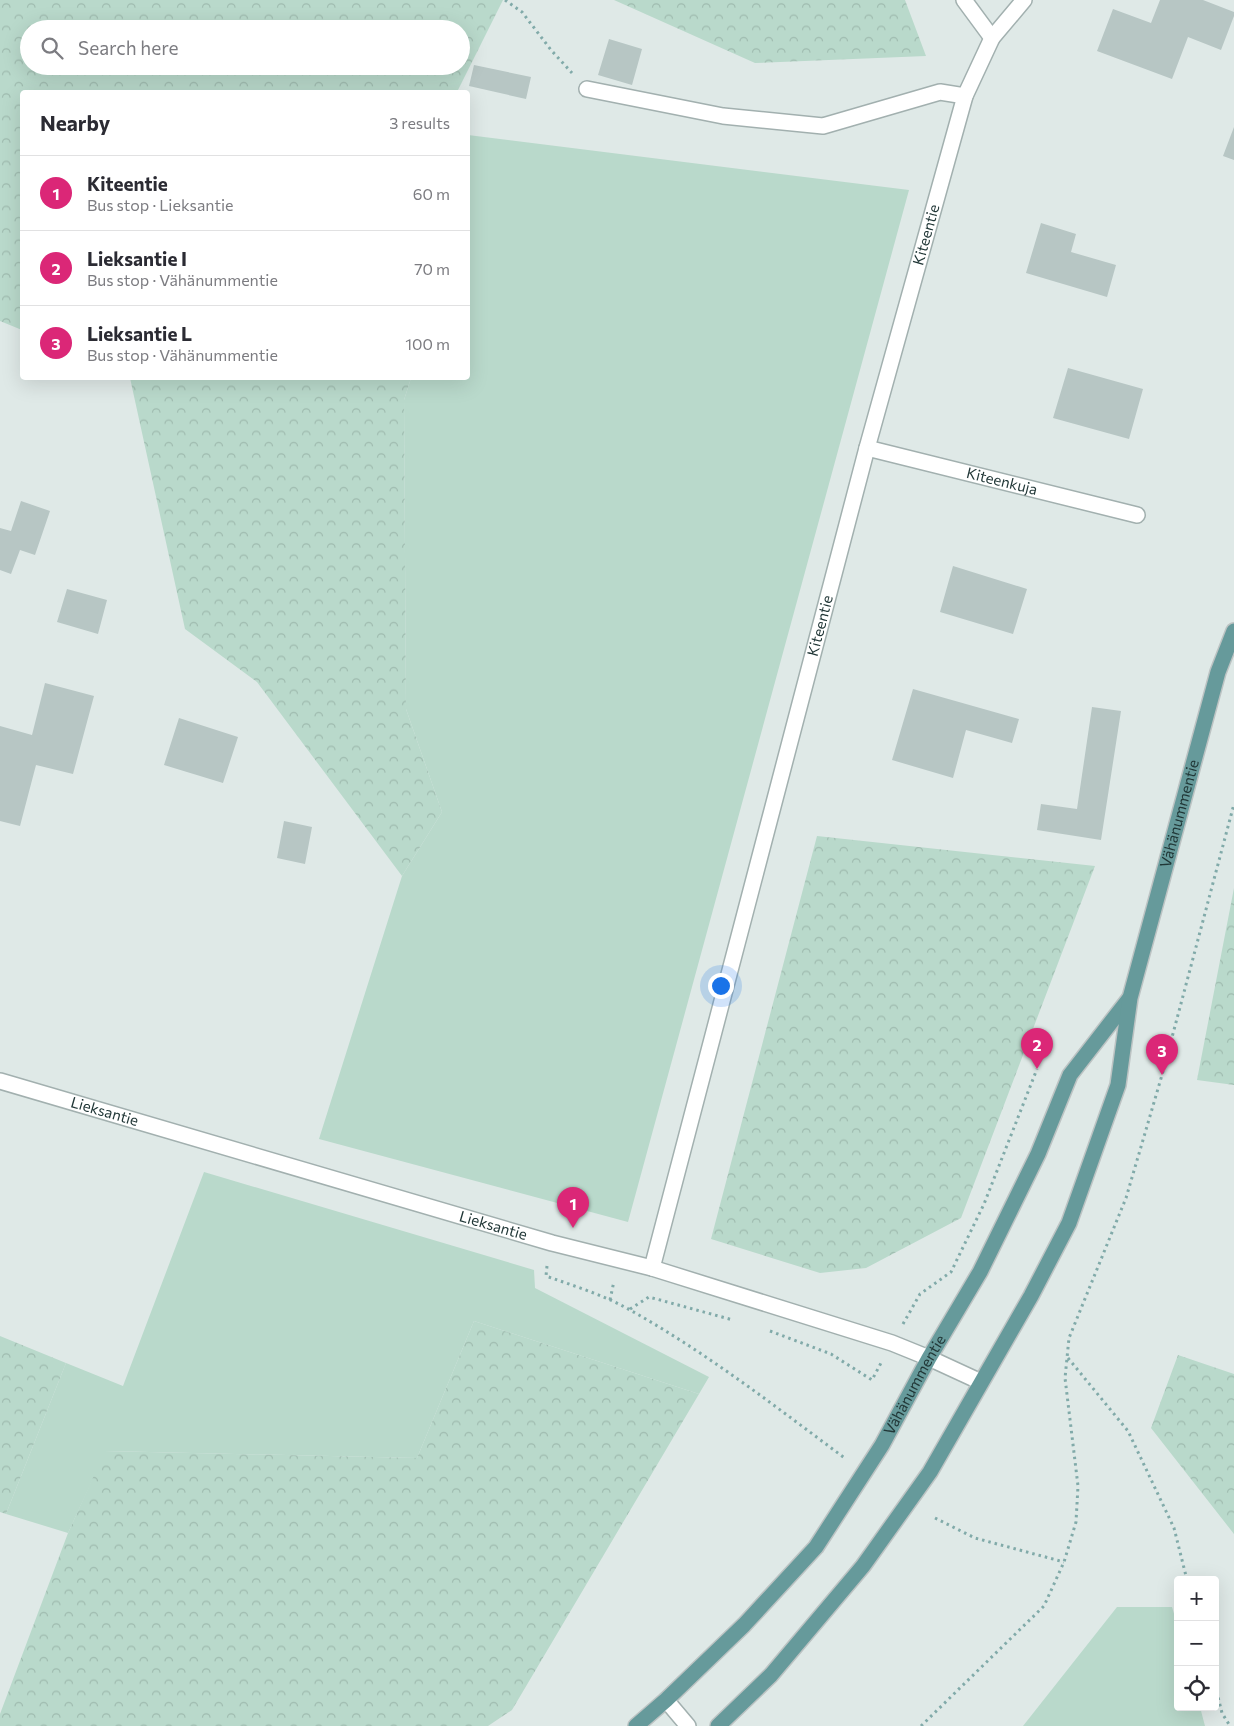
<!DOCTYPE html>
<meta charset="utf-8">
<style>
:root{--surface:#fff;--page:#f7f7f7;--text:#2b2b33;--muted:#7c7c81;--line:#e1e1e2;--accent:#db2777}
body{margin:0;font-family:Commissioner,sans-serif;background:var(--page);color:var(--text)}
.controls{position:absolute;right:15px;bottom:15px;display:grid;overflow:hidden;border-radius:5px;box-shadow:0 5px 20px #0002}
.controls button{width:45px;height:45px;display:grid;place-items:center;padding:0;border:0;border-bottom:1px solid var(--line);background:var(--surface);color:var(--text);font:25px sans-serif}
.you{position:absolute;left:720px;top:985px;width:18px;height:18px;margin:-12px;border:4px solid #fff;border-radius:50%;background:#1a73e8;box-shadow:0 0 0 8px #1a73e833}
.badge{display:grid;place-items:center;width:32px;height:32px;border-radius:50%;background:var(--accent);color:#fff;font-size:16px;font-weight:700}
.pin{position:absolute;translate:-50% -41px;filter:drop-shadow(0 1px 2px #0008)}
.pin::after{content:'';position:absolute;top:26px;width:18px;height:15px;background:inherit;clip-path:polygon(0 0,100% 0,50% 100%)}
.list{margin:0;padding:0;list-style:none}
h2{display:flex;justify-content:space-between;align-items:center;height:65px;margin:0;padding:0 20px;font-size:21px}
h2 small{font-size:16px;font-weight:400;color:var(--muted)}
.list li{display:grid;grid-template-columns:32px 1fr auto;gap:15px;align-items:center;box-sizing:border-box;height:75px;padding:0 20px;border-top:1px solid var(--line)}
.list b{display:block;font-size:19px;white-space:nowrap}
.list p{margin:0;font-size:16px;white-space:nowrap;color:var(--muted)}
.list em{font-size:16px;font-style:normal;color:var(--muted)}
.icon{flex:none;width:28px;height:28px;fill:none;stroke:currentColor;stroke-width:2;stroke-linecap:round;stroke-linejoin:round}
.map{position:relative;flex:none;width:1234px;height:1726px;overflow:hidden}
.search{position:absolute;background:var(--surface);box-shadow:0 5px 20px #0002;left:20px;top:20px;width:450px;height:55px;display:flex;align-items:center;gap:12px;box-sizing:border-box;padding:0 18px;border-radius:28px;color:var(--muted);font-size:19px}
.panel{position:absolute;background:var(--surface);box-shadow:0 5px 20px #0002;left:20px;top:90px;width:450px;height:290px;border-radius:5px}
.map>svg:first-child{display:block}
.grass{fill:#b9d9cb}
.forest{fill:url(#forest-crowns);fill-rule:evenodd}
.building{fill:#b7c6c4}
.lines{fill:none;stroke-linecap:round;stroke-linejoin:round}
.minor-casing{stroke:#a2b0af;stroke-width:18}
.major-casing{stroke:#bcc3c3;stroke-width:18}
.path{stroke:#81aaa9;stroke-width:3;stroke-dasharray:2.5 4;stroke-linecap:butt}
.minor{stroke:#fff;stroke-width:15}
.major{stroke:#669a9b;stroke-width:15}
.labels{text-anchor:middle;stroke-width:4;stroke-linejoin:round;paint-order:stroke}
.street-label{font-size:15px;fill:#213737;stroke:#eff6f4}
</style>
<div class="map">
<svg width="1234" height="1726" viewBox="0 0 1234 1726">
<defs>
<pattern id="forest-crowns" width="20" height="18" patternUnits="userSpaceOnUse" patternTransform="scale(1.25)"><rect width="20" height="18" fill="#b9d9cb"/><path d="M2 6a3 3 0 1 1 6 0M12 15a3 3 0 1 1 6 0" fill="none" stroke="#9fbbaf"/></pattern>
</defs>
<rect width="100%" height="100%" fill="#dfe9e7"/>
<path class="grass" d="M468 135 909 190 628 1222 319 1139 402 876 442 812 406 709 404 400 411 378H468Z
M204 1172 534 1270 535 1288 709 1377 699 1394 474 1321 417 1458 106 1451 68 1533 6 1514 66 1363 123 1386Z
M1117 1607H1172L1178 1627V1707H1200L1205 1726H1023Z"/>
<path class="forest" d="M0 0H503L457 92H22V330L0 321ZM29 29H461V66H29Z
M614 0H905L926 56 755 63Z
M130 378H411L404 400 406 709 442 812 402 876 257 682 185 629Z
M817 836 1095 866 961 1218 866 1268 820 1273 711 1239Z
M1234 888V1085L1197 1080Z
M474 1321 699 1394 512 1710 488 1726H0V1714L68 1533 105 1451 417 1458Z
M0 1336 66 1363 6 1514 0 1512Z
M1178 1355 1234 1374V1534L1151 1428Z"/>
<path class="building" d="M1160 0H1203L1234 12V16L1221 50 1188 37 1172 79 1097 51 1113 9 1151 23Z
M609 39 642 49 632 85 598 75Z
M474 65 531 77 526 99 469 86Z
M1234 127V160L1223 156Z
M1041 223 1076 234 1071 252 1116 265 1107 297 1026 273Z
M1068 368 1143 389 1129 439 1053 418Z
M21 501 50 511 35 555 20 550 11 574 0 570V528L11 531Z
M953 566 1027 589 1013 634 940 612Z
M67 589 107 600 98 634 57 622Z
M45 683 94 696 73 774 36 765 20 826 0 821V726L32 735Z
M913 689 1019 719 1012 743 966 730 953 778 892 760Z
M1092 707 1121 711 1101 840 1037 830 1041 804 1077 809Z
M179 718 238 737 223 783 164 765Z
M284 821 312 827 305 864 277 858Z"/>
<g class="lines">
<defs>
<g id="minor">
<path d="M964 0 992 38"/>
<path d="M587 89 723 116 823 126 940 92 965 96"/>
<path id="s1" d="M867 448 1137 515"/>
<path id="s2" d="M0 1081 552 1243 652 1268 892 1343 929 1358 981 1382"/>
<path id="s3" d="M652 1268 867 448 965 96 992 38 1024 0"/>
<path d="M666 1700 688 1726"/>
</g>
<g id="major">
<path id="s4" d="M636 1726 666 1700 744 1625 816 1547 882 1445 929 1358 980 1272 1038 1154 1070 1075 1129 999"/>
<path id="s5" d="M718 1726 771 1675 863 1566 930 1472 1031 1296 1069 1223 1118 1085 1130 998 1218 672 1234 631"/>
</g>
</defs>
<use href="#minor" class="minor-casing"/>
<use href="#major" class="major-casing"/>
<path class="path" d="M505 0 522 12 551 50 572 73
M547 1266 546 1276C574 1286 604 1295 630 1310 707 1353 776 1407 846 1459
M610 1300 614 1281
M630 1309 649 1297 733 1320
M903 1324 920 1294 951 1272 984 1204 1037 1069
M770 1331 831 1354 872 1380 881 1363
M1068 1358 1128 1431 1174 1528 1187 1580
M935 1518 975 1538 1064 1562
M1215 1685 1222 1713 1230 1726
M921 1726 1044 1606 1064 1562 1076 1522 1078 1486 1065 1378 1069 1338 1126 1198 1162 1075 1234 804"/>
<use href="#minor" class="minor"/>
<use href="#major" class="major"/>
</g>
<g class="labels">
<g class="street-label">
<text dy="5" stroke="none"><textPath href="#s3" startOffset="1069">Kiteentie</textPath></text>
<text dy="5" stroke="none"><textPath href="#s1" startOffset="139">Kiteenkuja</textPath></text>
<text dy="5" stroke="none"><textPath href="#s3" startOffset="664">Kiteentie</textPath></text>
<text dy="5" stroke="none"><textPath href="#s5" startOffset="1042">Vähänummentie</textPath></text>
<text dy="5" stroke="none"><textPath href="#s2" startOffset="109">Lieksantie</textPath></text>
<text dy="5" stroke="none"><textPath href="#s2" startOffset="514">Lieksantie</textPath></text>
<text dy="5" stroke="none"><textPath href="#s4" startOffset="444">Vähänummentie</textPath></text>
</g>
</g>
</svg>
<div class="controls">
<button>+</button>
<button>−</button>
<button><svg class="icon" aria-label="locate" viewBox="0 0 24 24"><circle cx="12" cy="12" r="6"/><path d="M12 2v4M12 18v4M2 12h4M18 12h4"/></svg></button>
</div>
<div class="you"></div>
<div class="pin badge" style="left:573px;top:1228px">1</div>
<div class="pin badge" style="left:1037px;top:1069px">2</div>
<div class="pin badge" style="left:1162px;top:1075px">3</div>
<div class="search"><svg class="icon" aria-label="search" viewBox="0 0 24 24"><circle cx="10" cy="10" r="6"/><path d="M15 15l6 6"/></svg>Search here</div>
<section class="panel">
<h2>Nearby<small>3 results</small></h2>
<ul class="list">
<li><span class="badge">1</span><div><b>Kiteentie</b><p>Bus stop · Lieksantie</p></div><em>60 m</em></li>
<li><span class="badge">2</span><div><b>Lieksantie I</b><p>Bus stop · Vähänummentie</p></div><em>70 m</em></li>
<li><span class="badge">3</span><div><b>Lieksantie L</b><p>Bus stop · Vähänummentie</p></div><em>100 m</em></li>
</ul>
</section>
</div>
